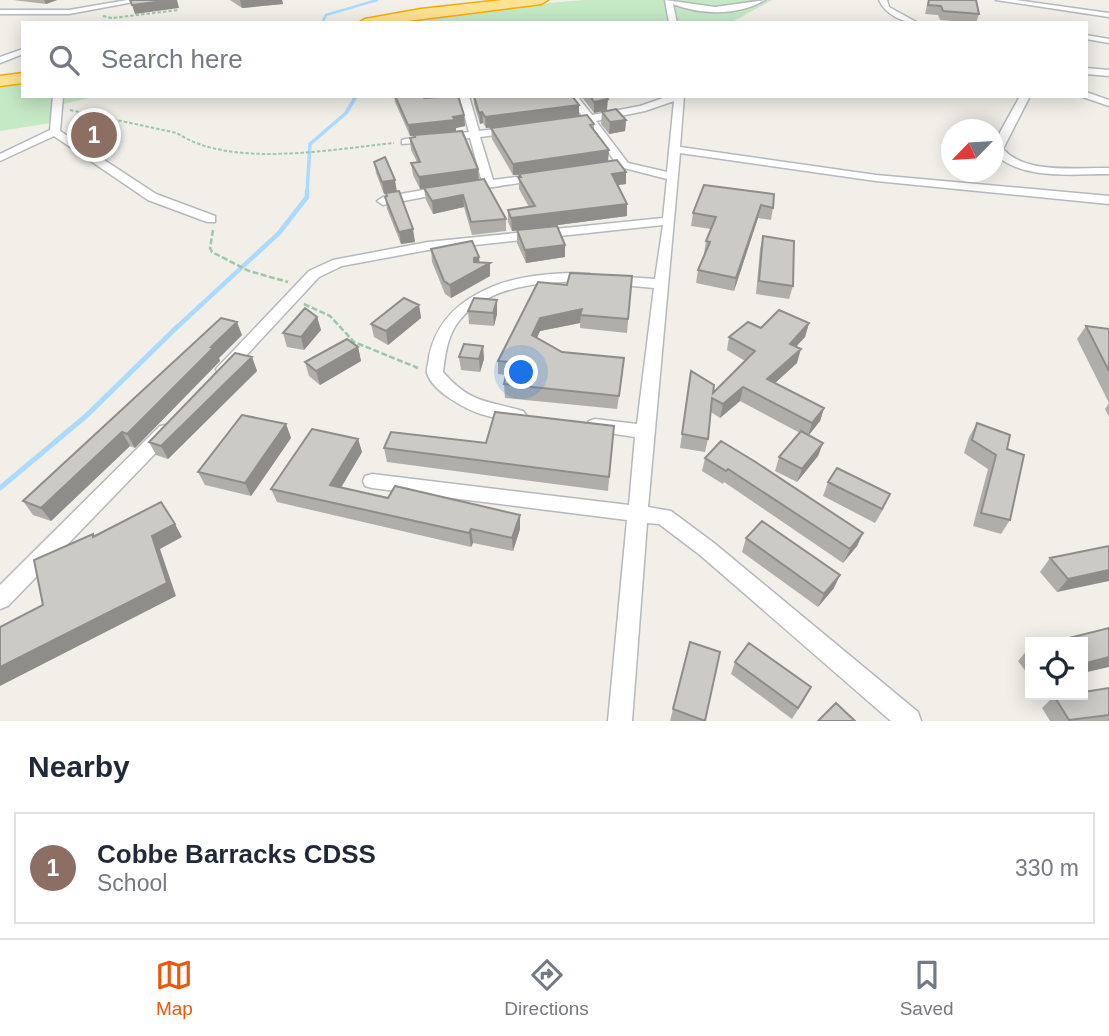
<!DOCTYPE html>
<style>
:root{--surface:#fff;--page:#f2f2f3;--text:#1f2937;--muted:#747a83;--line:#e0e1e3;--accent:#ea580c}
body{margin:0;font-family:Helvetica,sans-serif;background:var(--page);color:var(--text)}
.controls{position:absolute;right:21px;bottom:21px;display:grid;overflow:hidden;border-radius:0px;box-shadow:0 4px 18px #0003}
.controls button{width:63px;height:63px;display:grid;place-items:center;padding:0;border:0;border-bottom:2px solid var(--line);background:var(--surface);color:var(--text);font:35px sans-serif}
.compass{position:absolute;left:941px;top:119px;width:63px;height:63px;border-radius:50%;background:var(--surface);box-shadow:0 4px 18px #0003;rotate:245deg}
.you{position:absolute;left:522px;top:373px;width:24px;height:24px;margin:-18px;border:5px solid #fff;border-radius:50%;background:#1a73e8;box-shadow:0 0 0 10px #1a73e833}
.badge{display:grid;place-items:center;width:46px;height:46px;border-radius:50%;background:var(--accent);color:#fff;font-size:23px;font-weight:700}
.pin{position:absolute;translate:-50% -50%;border:4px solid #fff;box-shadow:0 2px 7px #0006}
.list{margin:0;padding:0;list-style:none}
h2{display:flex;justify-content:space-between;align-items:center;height:91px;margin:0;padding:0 28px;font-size:30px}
h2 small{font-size:23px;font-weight:400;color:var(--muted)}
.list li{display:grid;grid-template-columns:46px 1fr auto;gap:21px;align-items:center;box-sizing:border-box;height:112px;margin:0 14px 14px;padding:0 14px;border:2px solid var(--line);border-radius:0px}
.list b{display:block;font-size:26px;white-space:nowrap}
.list p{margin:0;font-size:23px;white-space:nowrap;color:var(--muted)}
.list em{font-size:23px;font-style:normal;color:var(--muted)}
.icon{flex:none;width:38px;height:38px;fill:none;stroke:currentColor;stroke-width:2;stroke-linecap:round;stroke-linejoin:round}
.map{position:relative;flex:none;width:1109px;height:721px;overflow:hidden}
.search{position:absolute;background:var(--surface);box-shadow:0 4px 18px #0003;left:21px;right:21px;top:21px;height:77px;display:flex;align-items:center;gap:18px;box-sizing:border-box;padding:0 24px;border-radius:0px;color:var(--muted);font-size:26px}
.sheet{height:217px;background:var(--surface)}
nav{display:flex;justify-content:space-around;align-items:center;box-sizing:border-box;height:98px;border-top:2px solid var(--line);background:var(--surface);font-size:19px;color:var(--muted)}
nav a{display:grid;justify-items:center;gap:4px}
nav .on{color:var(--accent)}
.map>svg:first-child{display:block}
.green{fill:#c5e8c5}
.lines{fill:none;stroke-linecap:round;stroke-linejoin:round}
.stream-far3{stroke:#aadaff;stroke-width:2.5}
.stream-far2{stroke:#aadaff;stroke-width:3.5}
.stream-far1{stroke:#aadaff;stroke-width:4.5}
.stream{stroke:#aadaff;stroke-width:5}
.street-casing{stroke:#b5b8bc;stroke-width:3}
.highway-casing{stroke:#f9ab00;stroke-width:3}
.path-far1{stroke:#9cc7a9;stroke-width:2;stroke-dasharray:3.5 2;stroke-linecap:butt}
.path{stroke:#9cc7a9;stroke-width:2.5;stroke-dasharray:6 2.5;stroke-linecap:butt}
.street{fill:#fff;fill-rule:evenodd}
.highway{fill:#fde293;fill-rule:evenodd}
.wall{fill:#afaea9}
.shaded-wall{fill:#8f8d8a}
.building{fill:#cccac5;stroke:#8f8d8a;stroke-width:2}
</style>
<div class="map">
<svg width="1109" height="721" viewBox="0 0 1109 721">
<rect width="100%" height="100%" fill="#f1efe8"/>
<path class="green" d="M584 0H772L730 23H378L443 12Z
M23 82V96H98L59 105 57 122 0 131V85Z"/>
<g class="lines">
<path class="stream-far3" d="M322 23 326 15 377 0"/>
<path class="stream-far2" d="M307 193 310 144 346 113 355 98 351 96"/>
<path class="stream-far1" d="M175 329 279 233 307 197V191"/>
<path class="stream" d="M0 488 86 416 177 327"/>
<defs>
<path id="street" d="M127 0H144L69 14H0V10H69Z
M665 0 715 7 765 0C739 16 701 15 673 4L677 23H669Z
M879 0H887L889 7 918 23C903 23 885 14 879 0Z
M996 0H1016L1109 13V17Z
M1086 35 1109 39V43L1086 39Z
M23 49V54L0 63V57Z
M1086 68 1109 70V76L1086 74Z
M1086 92 1109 100V106L1083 97 1086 96Z
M53 96H63L60 131 156 194 215 216V222H207L148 200 54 136 0 161V154L50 130Z
M459 96H469L479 131 512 127 517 130 512 133 480 137 493 180 540 174 544 175V179L468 191 464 189V185L482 182 470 138 402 144V140L406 139 469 132Z
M567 96H577L592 115 640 106 669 96H684L680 147 876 175 1109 196V204L876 181 680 153 648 507 671 511 714 543 918 712 921 721H891L700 555 659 524 647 523 632 721H608L627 520 372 488 365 486 363 481 365 476 372 474 629 505 635 437 595 431 589 429 586 425 589 421 595 419 637 424 654 288 612 284 605 280 612 276 655 279 663 225 428 250 342 266 319 277 230 373H218L216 369 309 271 333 260 428 242 663 218 667 179 624 168 596 170V166L616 163 587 122 568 124V120L583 117ZM674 101 667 172 628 163 596 121 645 111Z
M1020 96H1030L1003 149C1027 175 1076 167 1109 168V174C1073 174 1020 181 993 152V145Z
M446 186 452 190 450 192 383 205 377 201 383 197Z
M573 273 590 274 597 278 590 282C547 280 483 285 456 325 447 339 445 356 443 372 471 404 486 400 523 411L526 415 523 419C510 423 494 418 481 414 465 409 432 391 427 373 426 369 429 362 429 357 435 327 452 307 479 293 508 277 541 274 573 273Z
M166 425 172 426 175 431 172 436 8 606 0 609V585L160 426Z"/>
<path id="highway" d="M502 0H548L541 4 391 23H358L365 19 421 9Z
M23 73V83L0 86V76Z"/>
</defs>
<use href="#street" class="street-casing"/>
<use href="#highway" class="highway-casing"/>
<path class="path-far1" d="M103 16 112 18 179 10
M70 110 177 133C230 169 333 149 394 143"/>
<path class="path" d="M213 230 210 248 212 252 249 271 288 282
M304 304 330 316 354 342 418 368"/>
<use href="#street" class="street"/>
<use href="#highway" class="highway"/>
</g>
<path class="wall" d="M13 0H57L46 4Z
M230 0H282L283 4 242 8Z
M928 0H976L979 14 976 23 940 20 938 15 925 14Z
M394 96H423L424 98 464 115 465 126 456 128V131L478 169 479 180 506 219V231L472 235 464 207 433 214 426 200 424 189H420L413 175 411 163 417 162 411 150 410 138 415 137 414 136H410L395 102Z
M473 96H572L579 116 594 124V131L608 161 626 172V184L618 185 627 204V216L512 231 508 222V210L529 207 519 189V175H513L492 139 491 128H486L483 123 480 124 474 104Z
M581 96H606L607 110 594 113Z
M602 112 626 120 625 131 609 134 601 124Z
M374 162 397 192 415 242 401 244 387 209 385 197 387 196 386 194H384L376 173Z
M704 185 773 208 771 220 758 218 734 291 696 283 698 270 704 254 706 241 711 229 691 226 693 213Z
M517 230 565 257 526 263 517 243Z
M763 236 793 286 789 299 756 294 760 249Z
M431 249 480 262 490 263V276L451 298 445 294 432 262Z
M632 276 627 333 580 328V323L540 331 537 338 562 352 623 371 617 409 505 398 504 384 506 375 498 374V361L567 285Z
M497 300V314L494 326 469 324 468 311Z
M419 305 421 318 388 345 374 337 371 324Z
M317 317 321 330 304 350 287 347 283 333Z
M809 323 805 337 796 347 797 363 775 383 824 408 820 421 809 435 823 443 818 456 797 482 775 471 779 457 800 433 740 401 720 418 711 412 708 439 705 452 680 448 691 371 713 393 745 361 727 350 729 337 761 328Z
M1086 326 1109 329V403L1077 339Z
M242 335 219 358 220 361 135 448 130 446 51 521 33 515 23 501Z
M483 346 484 359 480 372 461 370 459 357Z
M358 347 361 361 320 385 309 376 305 362Z
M252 357 257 371 168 459 156 455 149 442Z
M1109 403V417L1105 409Z
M977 423 1007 449 1010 520 1001 534 973 526 988 469 964 453 969 437Z
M286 424 291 438 251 496 205 485 198 472Z
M614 426 608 491 387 462 384 448 486 443Z
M358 439 362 452 341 488 388 498 520 515V529L513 551 473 543 471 547 277 502 271 489Z
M705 458 863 533 857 546 843 563 724 482 723 484 702 471Z
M828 482 884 508 875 523 823 496Z
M746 538 834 588 818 607 742 552Z
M1109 546 1057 592 1040 572 1050 558Z
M690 642 705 721H670Z
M1029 648H1030V677L1018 661Z
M735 662 805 699 792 719 731 674Z
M1109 688V721H1050L1042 708 1054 696Z"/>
<path class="shaded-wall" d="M44 0H57L46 4Z
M172 0H177L179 8 135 14 132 5Z
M240 0H282L283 4 242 8Z
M608 99 607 110 594 113V102Z
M579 105V116L486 128 485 117Z
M482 112 483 123 480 124 479 113Z
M464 115 465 126 456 128V132L410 136 408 125Z
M626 120 625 131 609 134 610 122Z
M609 150 608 162 513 175V164Z
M478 169 479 181 420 189 419 177Z
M626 172V184L611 186 612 174Z
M395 180 397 192 384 194 382 182Z
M463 195 464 207 433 214 432 201Z
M627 204V216L512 231 511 218Z
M761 205 758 218 734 291 736 278Z
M413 229 415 242 401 244 399 232Z
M565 245V257L526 263 525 250Z
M479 257 480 268 490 263V276L451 298 450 285 474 258Z
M497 300V314L494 326 493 313Z
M419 305 421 318 388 345 386 331Z
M582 309 580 323 540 331 532 348V335L540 318Z
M317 317 321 330 304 350 301 337Z
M237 322 242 335 219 358 220 361 135 448 127 434 211 347Z
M809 323 805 337 786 357 790 344Z
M483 346 484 359 480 372 479 359Z
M358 347 361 361 320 385 316 371Z
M801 349 797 363 764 393 767 379Z
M252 357 257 371 168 459 161 446Z
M743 387 740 401 720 418 723 404Z
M824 408 820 421 808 436 812 423Z
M286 424 291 438 251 496 245 483Z
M122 432 130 446 51 521 41 508Z
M358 439 362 452 334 499 330 485Z
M823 443 818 456 797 482 802 469Z
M520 515V529L513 551 512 538Z
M175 524 182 537 160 549 176 596 0 686V667L152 536Z
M471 529 473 543 471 547 469 533Z
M863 533 857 546 843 563 850 549Z
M1109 570V581L1057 592 1068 579Z
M840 575 834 588 818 607 824 594Z
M1109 657V667L1083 673V664Z"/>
<path class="building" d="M130 0H172L132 5Z
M929 0H976L979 14 943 11 941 6 928 5Z
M395 96H423L424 98 458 96 464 115 453 117 455 120 408 125Z
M474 96H572L579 105 485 117 482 112 479 113Z
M590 96H606L608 99 594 102Z
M616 109 626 120 610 122 602 112Z
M587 115 594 124 590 125 609 150 513 164 491 128Z
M462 131 478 169 419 177 411 163 420 162 410 138 415 137 414 135Z
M385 157 395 180 382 182 374 162Z
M617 160 626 172 612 174 627 204 511 218 508 210 535 206 518 177H521L519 174Z
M484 179 506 219 471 222 463 195 432 201 424 188Z
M704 185 774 194 773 208 761 205 736 278 698 270 710 242 706 241 716 217 693 213Z
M399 191 413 229 399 232 385 197 387 196 386 193Z
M557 226 565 245 525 250 517 230Z
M763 236 794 241 793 286 759 281Z
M472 241 479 257 474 258V262L490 263 450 285 444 281 431 249Z
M570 273 632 276 628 319 580 315 582 309 540 318 532 335 562 352 624 358 619 396 504 384 509 362 498 361 538 282 567 285Z
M404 298 419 305 386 331 371 324Z
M474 298 497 300 493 313 468 311Z
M305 308 317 317 301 337 283 333Z
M779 310 809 323 790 344 801 349 767 379 824 408 812 423 743 387 723 404 712 398 708 439 682 434 691 371 714 385 713 393 755 351 729 337 748 322 761 328Z
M221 318 237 322 211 347H214L127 434 122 432 41 508 23 501Z
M1086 326 1109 329V371Z
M347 339 358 347 316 371 305 362Z
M464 344 483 346 479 359 459 357Z
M235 353 252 357 161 446 149 442Z
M495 412 614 426 609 477 384 448 391 432 486 443Z
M242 415 286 424 245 483 198 472Z
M977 423 1010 435 1007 449 1024 455 1010 520 981 513 996 455 972 440Z
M312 429 358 439 330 485 388 498 395 486 520 515 512 538 471 529 469 533 271 489Z
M801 431 823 443 802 469 779 457Z
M721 441 754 461 863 533 850 549 728 469 726 471 705 458Z
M837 468 890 494 882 509 828 482Z
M161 502 175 524 152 536 167 583 0 667V627L43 605 34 560 93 534V537Z
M762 521 840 575 824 594 746 538Z
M1109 546V570L1068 579 1050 558Z
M1109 628V657L1083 664V642H1053Z
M690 642 720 652 705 721 673 709Z
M749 643 811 687 798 708 735 662Z
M1109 688V715L1069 720 1054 696 1083 695V692Z
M836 703 855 721H818Z"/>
</svg>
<div class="controls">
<button><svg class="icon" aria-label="locate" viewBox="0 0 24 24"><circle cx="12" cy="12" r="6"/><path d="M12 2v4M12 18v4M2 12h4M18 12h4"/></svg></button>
</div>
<svg class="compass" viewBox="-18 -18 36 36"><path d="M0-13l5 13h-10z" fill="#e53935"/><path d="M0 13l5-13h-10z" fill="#747a83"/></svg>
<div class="you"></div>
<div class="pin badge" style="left:94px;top:135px;background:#8d6e63">1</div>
<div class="search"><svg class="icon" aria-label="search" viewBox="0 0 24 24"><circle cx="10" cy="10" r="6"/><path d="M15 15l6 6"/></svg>Search here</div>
</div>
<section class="sheet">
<h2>Nearby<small></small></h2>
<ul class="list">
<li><span class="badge" style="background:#8d6e63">1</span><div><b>Cobbe Barracks CDSS</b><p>School</p></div><em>330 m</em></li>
</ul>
</section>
<nav>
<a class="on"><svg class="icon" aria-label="map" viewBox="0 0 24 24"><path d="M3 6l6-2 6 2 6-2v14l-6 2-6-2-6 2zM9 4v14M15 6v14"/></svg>Map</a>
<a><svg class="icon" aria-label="directions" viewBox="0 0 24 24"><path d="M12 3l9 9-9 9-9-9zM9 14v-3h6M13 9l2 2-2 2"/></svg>Directions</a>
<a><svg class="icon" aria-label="saved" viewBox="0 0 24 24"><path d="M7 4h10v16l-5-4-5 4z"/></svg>Saved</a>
</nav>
